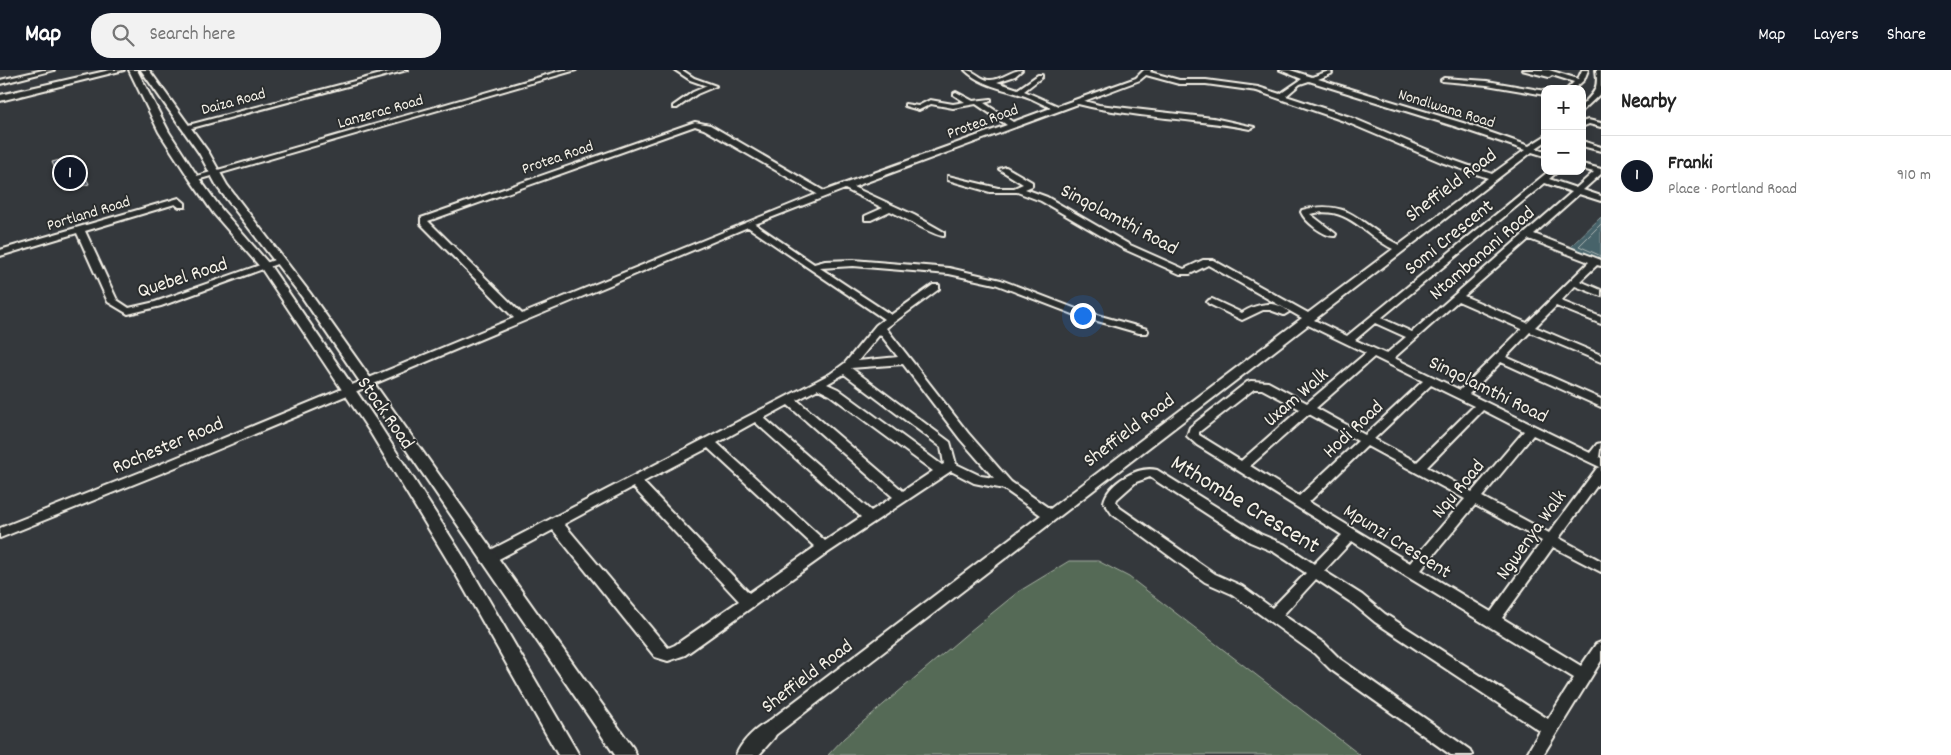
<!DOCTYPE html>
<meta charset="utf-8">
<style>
:root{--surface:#fff;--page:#f2f2f2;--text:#222;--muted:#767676;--line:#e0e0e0;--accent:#111827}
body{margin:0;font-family:Dekko,sans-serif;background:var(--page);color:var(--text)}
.controls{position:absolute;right:15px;top:15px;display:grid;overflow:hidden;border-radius:10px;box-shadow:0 2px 8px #0003}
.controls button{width:45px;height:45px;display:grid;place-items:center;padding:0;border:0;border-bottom:1px solid var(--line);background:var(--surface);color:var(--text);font:25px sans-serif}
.you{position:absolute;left:1082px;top:245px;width:18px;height:18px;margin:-12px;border:4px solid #fff;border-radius:50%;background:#1a73e8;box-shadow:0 0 0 8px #1a73e833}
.badge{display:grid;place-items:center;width:32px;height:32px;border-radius:50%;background:var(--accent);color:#fff;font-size:16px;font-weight:700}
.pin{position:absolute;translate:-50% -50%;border:2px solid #fff;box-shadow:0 1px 5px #0006}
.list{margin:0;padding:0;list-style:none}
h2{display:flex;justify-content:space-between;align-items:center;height:65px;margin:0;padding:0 20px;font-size:21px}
h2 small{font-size:16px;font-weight:400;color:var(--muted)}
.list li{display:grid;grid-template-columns:32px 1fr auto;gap:15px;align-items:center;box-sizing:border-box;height:80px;padding:0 20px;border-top:1px solid var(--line)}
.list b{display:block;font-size:19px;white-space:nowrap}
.list p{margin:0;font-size:16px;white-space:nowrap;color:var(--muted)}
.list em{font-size:16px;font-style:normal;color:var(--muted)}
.icon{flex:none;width:28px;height:28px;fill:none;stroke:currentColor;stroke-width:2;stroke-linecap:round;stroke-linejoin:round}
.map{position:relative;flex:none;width:1601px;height:685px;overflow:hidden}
header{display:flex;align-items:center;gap:30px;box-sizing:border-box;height:70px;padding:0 25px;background:var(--accent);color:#fff}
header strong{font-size:24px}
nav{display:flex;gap:28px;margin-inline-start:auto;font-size:18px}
.search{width:350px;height:45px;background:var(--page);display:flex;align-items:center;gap:12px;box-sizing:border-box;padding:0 18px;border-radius:20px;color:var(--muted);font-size:19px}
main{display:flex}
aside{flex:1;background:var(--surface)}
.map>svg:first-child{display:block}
.green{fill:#546b57;stroke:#a4aea0}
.water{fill:#47636b;stroke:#8c9c9d}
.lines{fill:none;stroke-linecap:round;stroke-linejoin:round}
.shore{stroke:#afb8b6;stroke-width:1}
.building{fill:#5a6374;stroke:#f4f1e8}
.minor-casing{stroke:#f4f1e8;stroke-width:4}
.major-casing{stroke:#f4f1e8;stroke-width:4}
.minor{fill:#2a2d2e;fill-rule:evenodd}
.major{fill:#2a2d2e;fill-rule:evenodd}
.labels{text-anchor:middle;stroke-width:4;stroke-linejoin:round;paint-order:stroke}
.far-street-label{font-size:16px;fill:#f4f1e8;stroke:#2a2d2e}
.street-label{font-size:20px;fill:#f4f1e8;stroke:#2a2d2e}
.near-street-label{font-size:24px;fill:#f4f1e8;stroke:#2a2d2e}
</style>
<header>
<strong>Map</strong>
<div class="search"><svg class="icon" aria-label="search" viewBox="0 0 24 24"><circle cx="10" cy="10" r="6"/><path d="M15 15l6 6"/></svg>Search here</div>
<nav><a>Map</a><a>Layers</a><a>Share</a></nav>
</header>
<main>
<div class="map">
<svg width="1601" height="685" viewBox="0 0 1601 685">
<rect width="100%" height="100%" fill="#34383c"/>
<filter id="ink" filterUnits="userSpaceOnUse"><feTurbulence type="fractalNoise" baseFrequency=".02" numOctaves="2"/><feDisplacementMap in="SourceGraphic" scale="10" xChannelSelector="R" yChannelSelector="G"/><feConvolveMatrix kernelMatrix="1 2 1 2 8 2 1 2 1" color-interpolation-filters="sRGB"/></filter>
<g filter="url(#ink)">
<path class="green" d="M1069 491H1098L1129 507 1360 685H828L844 668 970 561 1018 522Z"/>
<path class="water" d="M1601 147V191L1568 179Z"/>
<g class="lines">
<path class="shore" d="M1601 154 1579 176 1601 186"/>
</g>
<path class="building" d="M76 86 89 114 65 121 52 92Z"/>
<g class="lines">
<defs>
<path id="minor" d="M43 0H54L0 14V10Z
M396 0H407L188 59 181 57Z
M564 0H576L197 110 190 108Z
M675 0H682L694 8 716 16 697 24 677 38H673V36L693 22 707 16 690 10Z
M965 0C976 0 981 11 991 10 1002 10 1011 0 1022 0L1015 6 997 12 1018 19 1038 5H1042V7L1024 21 1058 36 1136 8 1144 0H1151L1150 2 1179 10H1206L1258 17 1280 24 1302 9 1280 0H1290L1312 7 1329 1 1332 3 1331 4 1318 9 1463 53 1529 76 1545 66V72L1536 78 1545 81V86L1532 82 1314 250 1347 266 1549 101 1557 102 1549 109 1576 118 1594 102 1582 99V94L1601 99V104L1583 120 1601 126V131L1579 124 1534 164 1601 190V196L1597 195 1580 211 1601 220V226L1575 216 1561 231 1601 247V254L1556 236 1535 257 1601 285V292L1530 262 1506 287 1601 329V337L1501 292 1469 324 1590 383 1597 374 1601 373 1599 387 1601 388V410L1559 468 1601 491V502L1553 477 1502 548 1581 596 1596 574 1601 572V591L1543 685H1526L1540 661 1375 552 1352 533 1316 509 1283 545 1325 574 1340 589 1470 680 1472 685H1451L1330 599 1315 584 1232 524 1205 512 1112 444 1104 432C1108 413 1138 395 1157 400L1260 464 1284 474 1314 494 1342 465 1197 375 1187 366 1190 357 1247 312 1251 311 1268 312 1307 333 1366 283 1308 255 769 670 763 672 757 670 755 665 757 660 1041 445 1004 419 974 413 951 401 829 482 685 585 668 591 655 587 553 460 493 492 488 493 483 492 481 488 483 484 830 304 845 293 876 255 884 249 748 157 164 402 0 468V458L156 396 514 248 421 154V148L695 52 710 55 824 121 1007 55 976 34 953 38 931 34 919 40 905 36V34L918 36 930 30 953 34 965 32 954 25V23L956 22 973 31 991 29V31L984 33 1013 52 1051 38C1044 35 1037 31 1030 28 1008 19 982 17 965 0ZM1146 5 1179 14H1206L1257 21 1344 51 1441 92 1488 108 1399 175C1359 156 1353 128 1302 140L1301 142C1305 152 1325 167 1335 166L1336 164 1310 144C1349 135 1362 164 1393 179L1308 243 1213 190H1203L1184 199 1130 175 1047 127 1025 119 1032 116V112L1006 97 999 99 1023 114 1014 118H998L948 106V110L990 122H1017L1041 131 1124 179 1180 204H1190L1208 195 1302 248 1050 439 1011 412 968 363 886 258 939 219V215H933L891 245 820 198 853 196 949 204 995 214 1073 244 1139 263H1147L1148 261 1147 259 1079 240 1001 210 949 198 853 190 825 191 814 194 755 154 845 119 883 138 865 146V150H871L890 141C901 146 936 167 944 166V162L914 145 853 117 1078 34C1134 48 1193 48 1250 59L1254 57 1213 48 1099 35 1084 31 1140 10ZM1309 11 1457 57 1525 80 1492 104 1447 88 1350 47 1286 26 1300 14ZM695 56 704 59 817 124 522 244 428 151ZM1545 113 1572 122 1412 262 1381 248ZM1529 169 1589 192 1527 253 1464 226ZM1458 231 1522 259 1460 320 1394 288ZM1375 253 1406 267 1386 284 1355 270ZM880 264 898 287 858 291ZM1374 287 1423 311 1365 365 1316 338ZM903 294 960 369 994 408 981 406 956 394 950 372 851 298ZM844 304 941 377 944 394 942 395 838 319 827 314ZM1431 315 1474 336 1417 392 1374 369ZM818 319 830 325 933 401 903 421 797 330ZM1254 319H1262L1300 339 1241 391 1199 365V362ZM788 335 893 427 871 441 764 348ZM1483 340 1524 361 1472 422 1427 397ZM1309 344 1358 371 1299 426 1250 396ZM755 352 861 447 825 471 717 373ZM1533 365 1600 397 1597 398 1549 463 1482 427ZM1367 376 1465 429 1410 493 1309 432ZM708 378 815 477 749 523 643 412ZM1150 407 1250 472 1274 482 1306 503 1272 538 1242 516 1215 504 1120 438 1116 432 1117 429 1136 412ZM633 417 739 531 675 575 668 578 564 454ZM1475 435 1542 471 1491 542 1421 500ZM1352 471 1406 506 1574 608 1548 649 1385 544 1362 525 1324 501Z
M1522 0H1549L1578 9 1582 0H1588L1584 10 1574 19H1567L1574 12 1552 5 1549 7Z
M1596 0H1601V23L1582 41V35C1595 22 1599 18 1596 0Z
M1444 8 1487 11 1545 21V25L1487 15 1442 11 1441 10Z
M1588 50 1601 53V57L1589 54 1582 57V52Z
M1582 71 1601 77V81L1582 76Z
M179 128 185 133V137H179L175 134 85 161 117 230 129 238 155 232 277 189 280 188 285 191 161 236 128 244 108 232 77 163 0 186V180Z
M1212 229 1242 243C1256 234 1275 229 1289 242L1284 245 1270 240H1263L1242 250 1209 234 1207 232 1209 230Z"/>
<path id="major" d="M110 0H124L0 31V25Z
M129 0H137L169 62 198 107 222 140 269 194 380 356 466 491 579 685H558L454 501 370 362 261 198 214 144 189 108 159 62Z
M141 0H149L209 83 227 115 310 223 633 678 636 685H615L302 227 218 118 199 83Z
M767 653 774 656 777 662 774 668 759 685H736C741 673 755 658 767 653Z"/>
</defs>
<use href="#minor" class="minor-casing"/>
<use href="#major" class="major-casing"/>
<use href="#minor" class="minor"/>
<use href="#major" class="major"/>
</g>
</g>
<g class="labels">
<g class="far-street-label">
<text transform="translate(233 30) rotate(-15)" y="6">Daiza Road</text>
<text transform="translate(1447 37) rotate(17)" y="6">Nondlwana Road</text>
<text transform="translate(380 40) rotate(-16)" y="6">Lanzerac Road</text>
<text transform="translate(982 50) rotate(-20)" y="6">Protea Road</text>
<text transform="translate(557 86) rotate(-19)" y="6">Protea Road</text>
<text transform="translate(88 142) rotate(-17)" y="6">Portland Road</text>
</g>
<g class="street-label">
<text transform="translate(1450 114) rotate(-37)" y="7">Sheffield Road</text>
<text transform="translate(1120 148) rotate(28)" y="7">Sinqolamthi Road</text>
<text transform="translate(1448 166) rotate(-39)" y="7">Somi Crescent</text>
<text transform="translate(1481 182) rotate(-41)" y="7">Ntambanani Road</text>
<text transform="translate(182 206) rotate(-18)" y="7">Quebel Road</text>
<text transform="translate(1489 318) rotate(26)" y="7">Sinqolamthi Road</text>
<text transform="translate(1295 326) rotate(-41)" y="7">Uxam Walk</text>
<text transform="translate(387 342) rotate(55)" y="7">Stock Road</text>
<text transform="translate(1352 358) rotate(-43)" y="7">Hodi Road</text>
<text transform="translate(1128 359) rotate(-37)" y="7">Sheffield Road</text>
<text transform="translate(167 374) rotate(-23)" y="7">Rochester Road</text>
<text transform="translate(1457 418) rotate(-50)" y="7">Nqu Road</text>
<text transform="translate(1530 464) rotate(-54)" y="7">Ngwenya Walk</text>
<text transform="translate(1398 470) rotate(32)" y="7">Mpunzi Crescent</text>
<text transform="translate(806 605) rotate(-37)" y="7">Sheffield Road</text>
</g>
<g class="near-street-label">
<text transform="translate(1246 433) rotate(31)" y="8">Mthombe Crescent</text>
</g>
</g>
</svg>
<div class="controls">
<button>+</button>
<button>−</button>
</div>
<div class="you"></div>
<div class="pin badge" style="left:70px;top:103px">1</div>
</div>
<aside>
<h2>Nearby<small></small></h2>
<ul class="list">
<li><span class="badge">1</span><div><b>Franki</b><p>Place · Portland Road</p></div><em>910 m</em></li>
</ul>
</aside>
</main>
